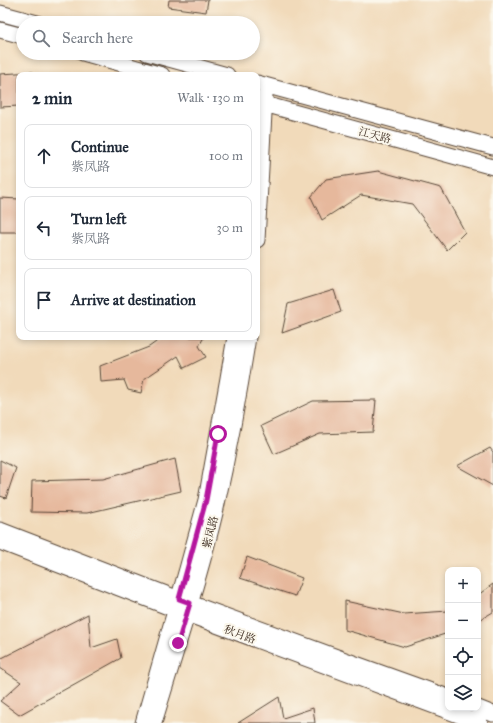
<!DOCTYPE html>
<meta charset="utf-8">
<style>
:root{--surface:#fff;--page:#f2f2f3;--text:#1f2937;--muted:#747a83;--line:#e0e1e3}
body{margin:0;font-family:"IM FELL Great Primer","Noto Serif SC",serif;background:var(--page);color:var(--text)}
.controls{position:absolute;right:12px;bottom:12px;display:grid;overflow:hidden;border-radius:8px;box-shadow:0 2px 6px #0003}
.controls button{width:36px;height:36px;display:grid;place-items:center;padding:0;border:0;border-bottom:1px solid var(--line);background:var(--surface);color:var(--text);font:20px sans-serif}
.stop{position:absolute;width:12px;height:12px;margin:-9px;border:3px solid #b5179e;border-radius:50%;background:#fff}
.stop.end{background:#b5179e;border-color:#fff;box-shadow:0 1px 4px #0008}
.list{margin:0;padding:0;list-style:none}
h2{display:flex;justify-content:space-between;align-items:center;height:52px;margin:0;padding:0 16px;font-size:17px}
h2 small{font-size:13px;font-weight:400;color:var(--muted)}
.list li{display:grid;grid-template-columns:26px 1fr auto;gap:12px;align-items:center;box-sizing:border-box;height:64px;margin:0 8px 8px;padding:0 8px;border:1px solid var(--line);border-radius:8px}
.list b{display:block;font-size:15px;white-space:nowrap}
.list p{margin:0;font-size:13px;white-space:nowrap;color:var(--muted)}
.list em{font-size:13px;font-style:normal;color:var(--muted)}
.icon{flex:none;width:22px;height:22px;fill:none;stroke:currentColor;stroke-width:2;stroke-linecap:round;stroke-linejoin:round}
.map{position:relative;flex:none;width:493px;height:723px;overflow:hidden}
.search{position:absolute;background:var(--surface);box-shadow:0 2px 6px #0003;left:16px;top:16px;width:244px;height:44px;display:flex;align-items:center;gap:10px;box-sizing:border-box;padding:0 14px;border-radius:22px;color:var(--muted);font-size:15px}
.panel{position:absolute;background:var(--surface);box-shadow:0 2px 6px #0003;left:16px;top:72px;width:244px;height:268px;border-radius:8px}
.map>svg:first-child{display:block}
.building{fill:#e6b89c}
.lines{fill:none;stroke-linecap:round;stroke-linejoin:round}
.minor-casing{stroke:#564435;stroke-width:17}
.minor{stroke:#fff;stroke-width:15}
.route{stroke:#b5179e;stroke-width:5}
.labels{text-anchor:middle;stroke-width:4;stroke-linejoin:round;paint-order:stroke}
.street-label{font-size:11px;fill:#3b2a1e;stroke:#fbf7ec}
</style>
<div class="map">
<svg width="493" height="723" viewBox="0 0 493 723">
<rect width="100%" height="100%" fill="#fbf7ec"/>
<filter id="ink" filterUnits="userSpaceOnUse"><feTurbulence type="fractalNoise" baseFrequency=".025" numOctaves="2"/><feDisplacementMap in="SourceGraphic" scale="8" xChannelSelector="R" yChannelSelector="G"/><feConvolveMatrix kernelMatrix="1 2 1 2 8 2 1 2 1" color-interpolation-filters="sRGB"/></filter>
<filter id="wash" filterUnits="userSpaceOnUse"><feTurbulence type="fractalNoise" baseFrequency=".012" numOctaves="4" result="noise"/><feDisplacementMap in="SourceGraphic" scale="16" xChannelSelector="R" yChannelSelector="G"/><feGaussianBlur stdDeviation="0.9" result="paint"/><feColorMatrix in="noise" values="0 0 0 0 0 0 0 0 0 0 0 0 0 0 0 0 0 1.4 0 .05"/><feComposite in="paint" operator="in"/></filter>
<g filter="url(#wash)">
<rect width="100%" height="100%" fill="#f1daba"/>
<g id="blocks">
<path class="building" d="M169 0H208L206 12 168 7Z
M33 72V75H19V106L0 107V74Z
M378 171 441 188 465 232 447 250 412 204 361 195 322 220 311 197 326 179Z
M0 198 19 199V232H0Z
M334 290 341 312 282 333 288 304Z
M163 337H204L199 346 206 357 184 368 178 356 144 379 141 393 128 390 124 380 101 382 100 366 149 347Z
M376 400 373 432 320 434 274 454 261 426 313 401Z
M490 448 493 452V486L457 466Z
M175 459 181 491 87 513 31 512 32 481 103 479Z
M0 460 16 468 6 498 0 496Z
M247 557 302 578 295 596 240 578Z
M493 584V612L478 621V595Z
M345 601 404 614 448 611V633L405 647 345 630Z
M88 614 91 648 117 639 121 658 19 715 0 701 21 682 0 668V659Z
M279 697 283 718 313 708 315 723H238Z"/>
</g>
</g>
<g filter="url(#ink)">
<use href="#blocks" fill-opacity="0" stroke="#564435" stroke-width="1"/>
<g class="lines">
<defs>
<path id="minor" d="M0 13 37 23
M0 30 23 36
M83 53 162 75
M147 53 227 75
M257 83 493 147
M257 102 493 167
M257 240 265 95
M0 530 179 599 356 664 448 697
M0 542 176 610 480 723
M478 708 493 714
M143 723 187 569 206 500 228 378 235 337
M154 723C175 653 198 584 215 513 228 455 239 396 248 337"/>
</defs>
<use href="#minor" class="minor-casing"/>
<use href="#minor" class="minor"/>
</g>
</g>
<g class="lines" filter="url(#ink)">
<path class="route" d="M178 643 190 603 179 599 206 500 218 434"/>
</g>
<g class="labels">
<g class="street-label">
<text transform="translate(375 135) rotate(15)" y="4">江天路</text>
<text transform="translate(210 532) rotate(-76)" y="4">紫凤路</text>
<text transform="translate(240 634) rotate(20)" y="4">秋月路</text>
</g>
</g>
</svg>
<div class="controls">
<button>+</button>
<button>−</button>
<button><svg class="icon" aria-label="locate" viewBox="0 0 24 24"><circle cx="12" cy="12" r="6"/><path d="M12 2v4M12 18v4M2 12h4M18 12h4"/></svg></button>
<button><svg class="icon" aria-label="layers" viewBox="0 0 24 24"><path d="M12 4l9 5-9 5-9-5zM3 14l9 5 9-5"/></svg></button>
</div>
<div class="stop" style="left:218px;top:434px"></div>
<div class="stop end" style="left:178px;top:643px"></div>
<div class="search"><svg class="icon" aria-label="search" viewBox="0 0 24 24"><circle cx="10" cy="10" r="6"/><path d="M15 15l6 6"/></svg>Search here</div>
<section class="panel">
<h2>2 min<small>Walk · 130 m</small></h2>
<ul class="list">
<li><svg class="icon" aria-label="ahead" viewBox="0 0 24 24"><path d="M12 20V5M6 11l6-6 6 6"/></svg><div><b>Continue</b><p>紫凤路</p></div><em>100 m</em></li>
<li><svg class="icon" aria-label="left" viewBox="0 0 24 24"><path d="M17 20v-9H6M10 6l-5 5 5 5"/></svg><div><b>Turn left</b><p>紫凤路</p></div><em>30 m</em></li>
<li><svg class="icon" aria-label="arrive" viewBox="0 0 24 24"><path d="M6 21V4h12l-3 4 3 4H6"/></svg><div><b>Arrive at destination</b></div></li>
</ul>
</section>
</div>
